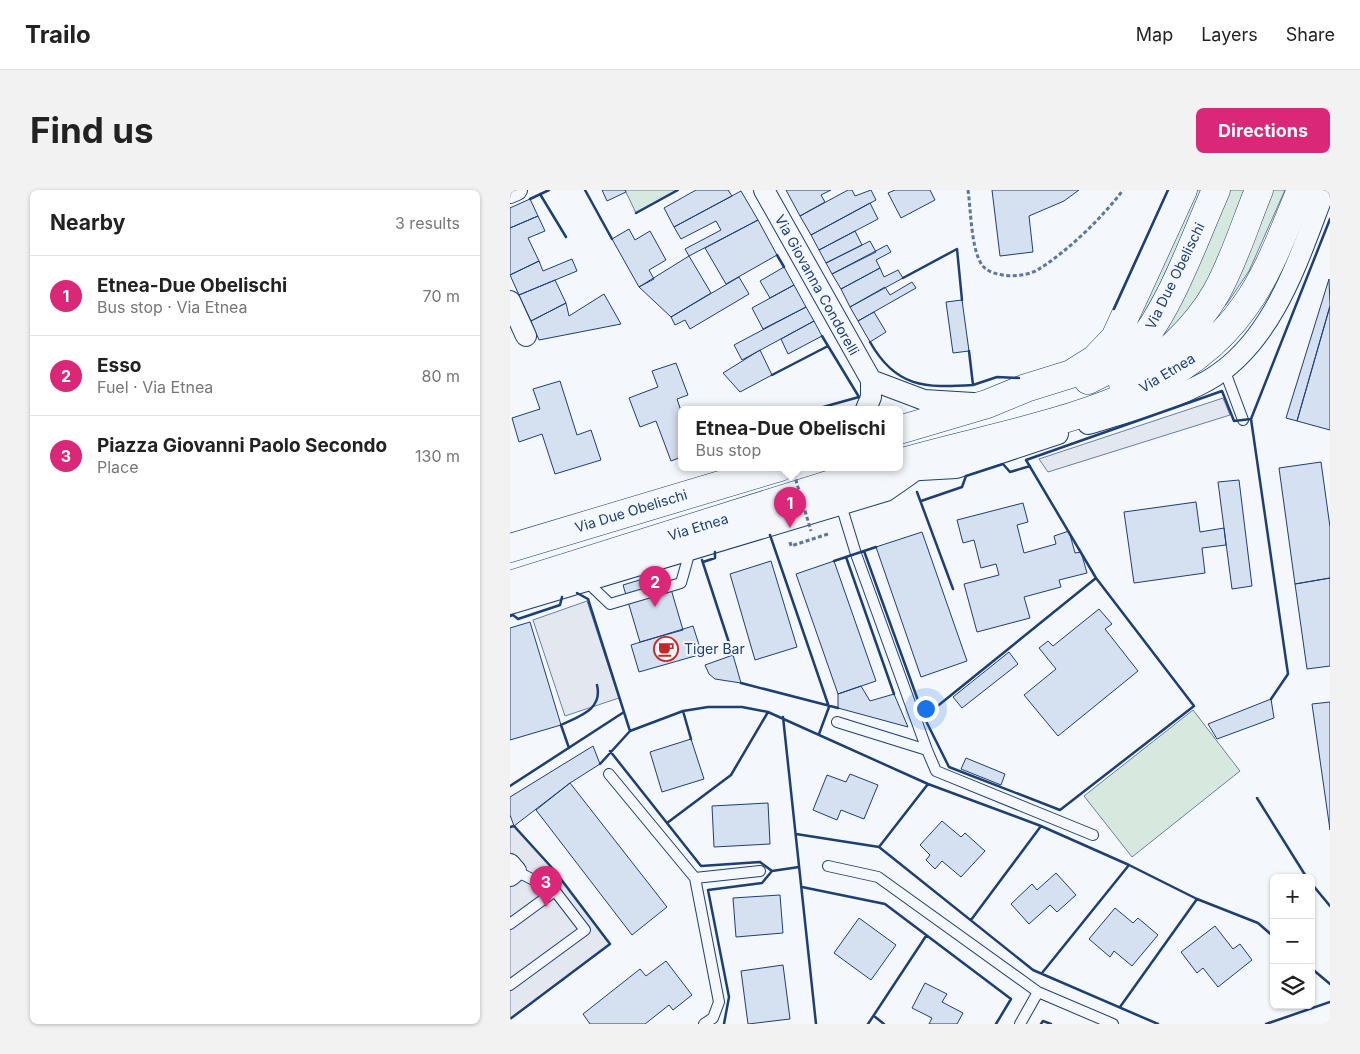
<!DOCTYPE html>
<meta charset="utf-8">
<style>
:root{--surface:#fff;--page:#f2f2f2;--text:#222;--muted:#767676;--line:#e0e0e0;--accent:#db2777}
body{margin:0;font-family:Inter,sans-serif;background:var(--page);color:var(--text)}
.controls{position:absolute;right:15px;bottom:15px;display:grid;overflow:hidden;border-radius:8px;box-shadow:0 1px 4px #0004}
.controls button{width:45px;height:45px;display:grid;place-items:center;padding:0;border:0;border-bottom:1px solid var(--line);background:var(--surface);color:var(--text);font:25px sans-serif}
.you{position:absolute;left:415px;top:518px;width:18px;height:18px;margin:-12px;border:4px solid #fff;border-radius:50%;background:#1a73e8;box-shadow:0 0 0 8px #1a73e833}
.badge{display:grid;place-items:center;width:32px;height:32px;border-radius:50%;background:var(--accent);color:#fff;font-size:16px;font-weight:700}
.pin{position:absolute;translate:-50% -41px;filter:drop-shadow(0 1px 2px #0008)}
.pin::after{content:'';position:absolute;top:26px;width:18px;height:15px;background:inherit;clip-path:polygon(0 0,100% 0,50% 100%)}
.popup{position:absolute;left:168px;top:216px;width:225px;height:65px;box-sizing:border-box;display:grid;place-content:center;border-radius:8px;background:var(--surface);filter:drop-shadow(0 1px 4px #0005);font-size:16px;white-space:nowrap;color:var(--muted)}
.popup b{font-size:19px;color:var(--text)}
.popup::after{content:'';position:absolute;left:50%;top:100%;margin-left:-10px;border:10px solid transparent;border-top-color:var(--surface)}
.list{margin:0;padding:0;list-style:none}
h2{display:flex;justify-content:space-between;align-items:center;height:65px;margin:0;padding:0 20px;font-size:21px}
h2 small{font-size:16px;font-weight:400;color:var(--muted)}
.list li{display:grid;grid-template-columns:32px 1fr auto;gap:15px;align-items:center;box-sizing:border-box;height:80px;padding:0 20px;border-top:1px solid var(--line)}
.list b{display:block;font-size:19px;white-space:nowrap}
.list p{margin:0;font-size:16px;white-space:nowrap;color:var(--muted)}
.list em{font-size:16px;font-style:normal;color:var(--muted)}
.icon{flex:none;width:28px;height:28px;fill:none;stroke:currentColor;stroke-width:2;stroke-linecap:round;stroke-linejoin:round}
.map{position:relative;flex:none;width:820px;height:834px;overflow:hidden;border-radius:8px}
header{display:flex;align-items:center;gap:30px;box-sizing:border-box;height:70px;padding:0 25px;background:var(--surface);border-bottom:1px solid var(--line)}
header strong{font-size:24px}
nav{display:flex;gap:28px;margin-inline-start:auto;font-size:18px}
.intro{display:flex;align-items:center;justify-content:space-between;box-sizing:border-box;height:120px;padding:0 30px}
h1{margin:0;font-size:35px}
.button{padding:12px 22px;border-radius:8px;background:var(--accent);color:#fff;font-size:18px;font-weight:700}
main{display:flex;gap:30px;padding:0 30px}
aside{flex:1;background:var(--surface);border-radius:8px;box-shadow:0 1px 4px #0004}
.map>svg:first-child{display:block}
.green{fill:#d7e8df;stroke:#687fa3}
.parking{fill:#e3e8f0;stroke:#687fa3}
.building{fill:#d5e0f0;stroke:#1d3f73}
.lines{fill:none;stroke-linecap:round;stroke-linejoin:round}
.lane-casing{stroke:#1d3f73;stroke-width:12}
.street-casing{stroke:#1d3f73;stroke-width:22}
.primary-casing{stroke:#1d3f73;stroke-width:29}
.path{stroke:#5e769c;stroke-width:3;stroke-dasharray:4 2.5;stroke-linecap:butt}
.lane{stroke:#f4f7fb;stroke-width:10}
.street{stroke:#f4f7fb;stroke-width:20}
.primary{stroke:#f4f7fb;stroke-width:28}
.path-bridge{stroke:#5e769c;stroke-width:3;stroke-dasharray:4 2.5;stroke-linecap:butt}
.wall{stroke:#1d3f73;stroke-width:2.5}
.labels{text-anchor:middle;stroke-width:4;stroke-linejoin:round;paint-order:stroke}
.street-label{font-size:14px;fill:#1d3f73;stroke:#f4f7fb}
.poi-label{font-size:14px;fill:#1d3f73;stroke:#f4f7fb;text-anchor:start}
</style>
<header>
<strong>Trailo</strong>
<nav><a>Map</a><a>Layers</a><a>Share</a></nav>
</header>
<div class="intro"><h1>Find us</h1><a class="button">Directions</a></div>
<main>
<aside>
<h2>Nearby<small>3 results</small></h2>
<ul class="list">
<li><span class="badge">1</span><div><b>Etnea-Due Obelischi</b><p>Bus stop · Via Etnea</p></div><em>70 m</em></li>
<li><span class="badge">2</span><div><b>Esso</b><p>Fuel · Via Etnea</p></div><em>80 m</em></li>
<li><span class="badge">3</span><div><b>Piazza Giovanni Paolo Secondo</b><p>Place</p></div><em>130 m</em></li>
</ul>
</aside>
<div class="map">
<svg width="820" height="834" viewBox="0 0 820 834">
<rect width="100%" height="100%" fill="#f4f7fb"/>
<path class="green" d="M115 0H168L126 23Z
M685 0H739C713 63 696 110 643 156L676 38 649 96 626 138 622 140Z
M760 0H775L739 81 716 115H713Z
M683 520 730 581 622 667 574 606Z"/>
<path class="parking" d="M713 208 720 225 538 282 529 269Z
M77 411 109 508 55 526 23 430Z
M4 636 44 680 100 754 0 829V637Z"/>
<path class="building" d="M92 0H115L116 2 97 11Z
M186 0H218L222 6 164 37 154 18Z
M276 0H321L311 5 315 12 290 26Z
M338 0H342L345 6 361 0 366 10 301 45 290 26Z
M385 0H420L425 10 391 28 378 3Z
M482 0H569L554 11 519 26 523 62 490 66Z
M231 1 248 30 179 66 175 59 211 40 206 31 171 49 164 37Z
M20 9 28 26 0 38V18Z
M360 13 368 29 309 60 301 45Z
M28 26 35 41 18 48 29 71 0 85V38Z
M248 30 267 65 216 94 195 58Z
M119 39 125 50 140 41 156 70 139 80 144 89 129 97 102 49Z
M345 41 352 55 316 73 309 60Z
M360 51 366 62 322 84 316 73Z
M377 55 381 62 366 70 370 78 331 99 322 84Z
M179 66 201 103 161 127 129 97Z
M62 69 67 81 9 105 0 85 29 71 33 81Z
M274 77 284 95 260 108 250 91Z
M370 78 374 87 388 80 393 88 340 117 331 99Z
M229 87 239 104 180 139 175 130 165 135 161 127Z
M819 89 820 116 787 231 776 228Z
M45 90 56 113 21 131 9 105Z
M402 92 406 98 348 131 340 117 375 97 380 105Z
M284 95 296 117 253 139 242 118Z
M94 104 111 134 29 150 21 131 56 113 59 126Z
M452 110 459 161 443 163 436 112Z
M820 116V240L787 231Z
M296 117 304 131 232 170 224 155Z
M364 122 376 142 360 152 348 131Z
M304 131 312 146 278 164 271 149Z
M250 160 262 185 230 202 213 183Z
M166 173 178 205 167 209 171 221V267L161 271 146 231 130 237 119 208 148 197 142 181Z
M50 191 67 245 81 240 91 270 45 284 32 244 9 252 2 228 30 219 23 199Z
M811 272 820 337V388L785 394 769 278Z
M729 290 742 396 722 399 708 292Z
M686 312 690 342 714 338 716 355 692 358 695 383 624 393 614 322Z
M513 313 518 332 507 335 514 363 546 354 544 346 559 341 565 363 571 362 577 383 549 390 551 397 514 407 520 428 467 442 454 394 489 385 486 374 471 378 464 350 453 353 447 330Z
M412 342 457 471 411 487 366 357Z
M261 371 287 457 245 470 220 384Z
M324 371 366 491 328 504 286 384Z
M156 382 173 440 130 452 113 395Z
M820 388V476L797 479 785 394Z
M589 419 602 434 595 439 628 481 548 546 514 505 546 479 529 458 538 451 543 456Z
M20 432 51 535 0 550V438Z
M183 436 192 464 129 482 121 455Z
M499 462 508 474 452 518 443 507Z
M223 465 231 493 205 489 199 484 195 475Z
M351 496 360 511 384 504 398 537 328 518V504Z
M761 509 764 528 707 549 698 534Z
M820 512V640L802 514Z
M181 549 194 589 152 602 140 562Z
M83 556 90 574 60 593 4 636 0 625V607Z
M456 568 495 584 491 595 451 579Z
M340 584 368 595 354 629 331 620 327 630 303 620 317 585 336 592Z
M60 593 157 717 122 745 26 620Z
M258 613 260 654 204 657 202 616Z
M432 631 451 647 455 643 475 661 451 687 432 671 425 679 416 670 420 665 410 655Z
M546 683 566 705 547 722 540 715 519 734 501 714 522 694 527 700Z
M270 705 273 743 226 747 223 708Z
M605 718 623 733 628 728 648 745 622 776 604 761 600 767 579 749Z
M349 728 386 755 361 790 324 763Z
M705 736 723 759 730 754 742 770 708 797 693 778 687 783 671 762Z
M156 771 182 805 163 820 159 815 135 834H80L73 824 130 779 136 786Z
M273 775 280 829 238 834 231 781Z
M415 793 437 804 432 812 453 823 447 834H419L422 828 402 818Z"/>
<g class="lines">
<defs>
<path id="lane" d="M714 179 733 230
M77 392 100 414 171 393 180 361
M327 532 417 560 346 364 331 315
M417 560 426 581 583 645
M99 584 185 688 209 812 203 828 194 834
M318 676 368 687 528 802 510 834
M6 681 45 701
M185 688 250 681
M0 734 45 701 75 740 0 795
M528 802 603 834"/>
<path id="street" d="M254 0 361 190
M0 3 7 0
M0 111 16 146
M361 190 414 210 463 213
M356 219 361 207V190
M578 234C617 222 661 211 697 191 764 153 789 67 815 0
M393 281 446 278 548 244
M0 414 376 301 409 278
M0 674 6 681 0 686"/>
<path id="primary" d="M578 190C593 183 608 175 620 164 657 129 685 47 706 0
M613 194C648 172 685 140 706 103 724 71 735 34 749 0
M389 240 477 214 516 198 561 184 585 169 605 148 673 0
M389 273C503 239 662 222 735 116 760 81 774 40 791 0
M0 358 270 277
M0 395 375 277"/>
</defs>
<use href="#lane" class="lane-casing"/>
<use href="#street" class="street-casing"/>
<use href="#primary" class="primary-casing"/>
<path class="path" d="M458 0C461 21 461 59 472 75 482 89 516 88 529 79 559 60 592 28 613 0
M280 352 281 356 318 344"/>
<use href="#lane" class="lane"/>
<use href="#street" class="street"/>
<use href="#primary" class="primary"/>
<path class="path-bridge" d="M282 277 301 341"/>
<path class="wall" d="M75 0 102 49
M30 4 56 47
M20 9 39 0
M126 23 168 0
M267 65 274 77
M393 88 447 59 452 110
M604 119 658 0
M360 152C386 198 415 198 463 195L459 161
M262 185 318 156
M463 195 487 187 509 188
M306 219 349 207 312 146
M407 302 443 399
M411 311 452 297 456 286 493 274 500 282 520 276
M260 345 319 517 309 544
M354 361 366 357
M336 367 354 361 414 527 439 577 550 620 684 516 586 388 516 270 712 201 724 231 741 229
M192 370 223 465
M324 371 336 367 384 504
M193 372 205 368V362
M67 403 78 409 120 541
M0 426 3 425 8 429 50 415 52 407
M231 493 328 518
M761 509 778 484 741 229 820 29
M173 521 181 549
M273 527 306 834
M414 527 586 388
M59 558 51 535C69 526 93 520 87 495
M100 561 191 676 250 672 262 681 252 693 198 700 219 807 214 834
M90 574 120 541 173 521 198 517H232L258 522 418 594 531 636 619 675 687 709 748 733 764 747
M0 596 114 522
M747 608 797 688
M157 633 221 585 258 522
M0 637 4 636 44 680 100 754 0 829
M286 644 369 657 523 780 648 834
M369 657 418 594
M262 681 289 677
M801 693 820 716
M292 697 375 714 501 809 486 834
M461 730 531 636
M801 778 820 794
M532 783 619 675
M610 817 687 709
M364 826 374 834
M358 834 416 746
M531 834 533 831 541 834
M756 834 820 812"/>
</g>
<defs>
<symbol id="cafe-ring" viewBox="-11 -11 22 22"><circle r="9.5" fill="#f4f7fb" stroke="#c62828" stroke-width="1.5"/><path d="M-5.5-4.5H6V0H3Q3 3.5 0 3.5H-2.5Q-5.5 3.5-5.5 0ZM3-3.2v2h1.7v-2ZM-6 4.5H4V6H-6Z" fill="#c62828"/></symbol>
</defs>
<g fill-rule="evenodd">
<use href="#cafe-ring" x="142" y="445" width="28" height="28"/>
</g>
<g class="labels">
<g class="street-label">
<text transform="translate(665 86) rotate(-64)" y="5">Via Due Obelischi</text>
<text transform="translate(307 95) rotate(61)" y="5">Via Giovanna Condorelli</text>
<text transform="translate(657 183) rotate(-31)" y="5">Via Etnea</text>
<text transform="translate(121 321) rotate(-17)" y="5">Via Due Obelischi</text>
<text transform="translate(188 337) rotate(-17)" y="5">Via Etnea</text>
</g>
<g class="poi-label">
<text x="174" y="464">Tiger Bar</text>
</g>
</g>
</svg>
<div class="controls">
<button>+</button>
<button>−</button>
<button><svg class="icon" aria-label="layers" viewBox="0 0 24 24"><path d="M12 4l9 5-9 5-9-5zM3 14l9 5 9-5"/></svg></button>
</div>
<div class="you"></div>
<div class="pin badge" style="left:280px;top:338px">1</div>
<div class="popup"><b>Etnea-Due Obelischi</b>Bus stop</div>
<div class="pin badge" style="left:145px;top:417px">2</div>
<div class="pin badge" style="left:36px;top:717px">3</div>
</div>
</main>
